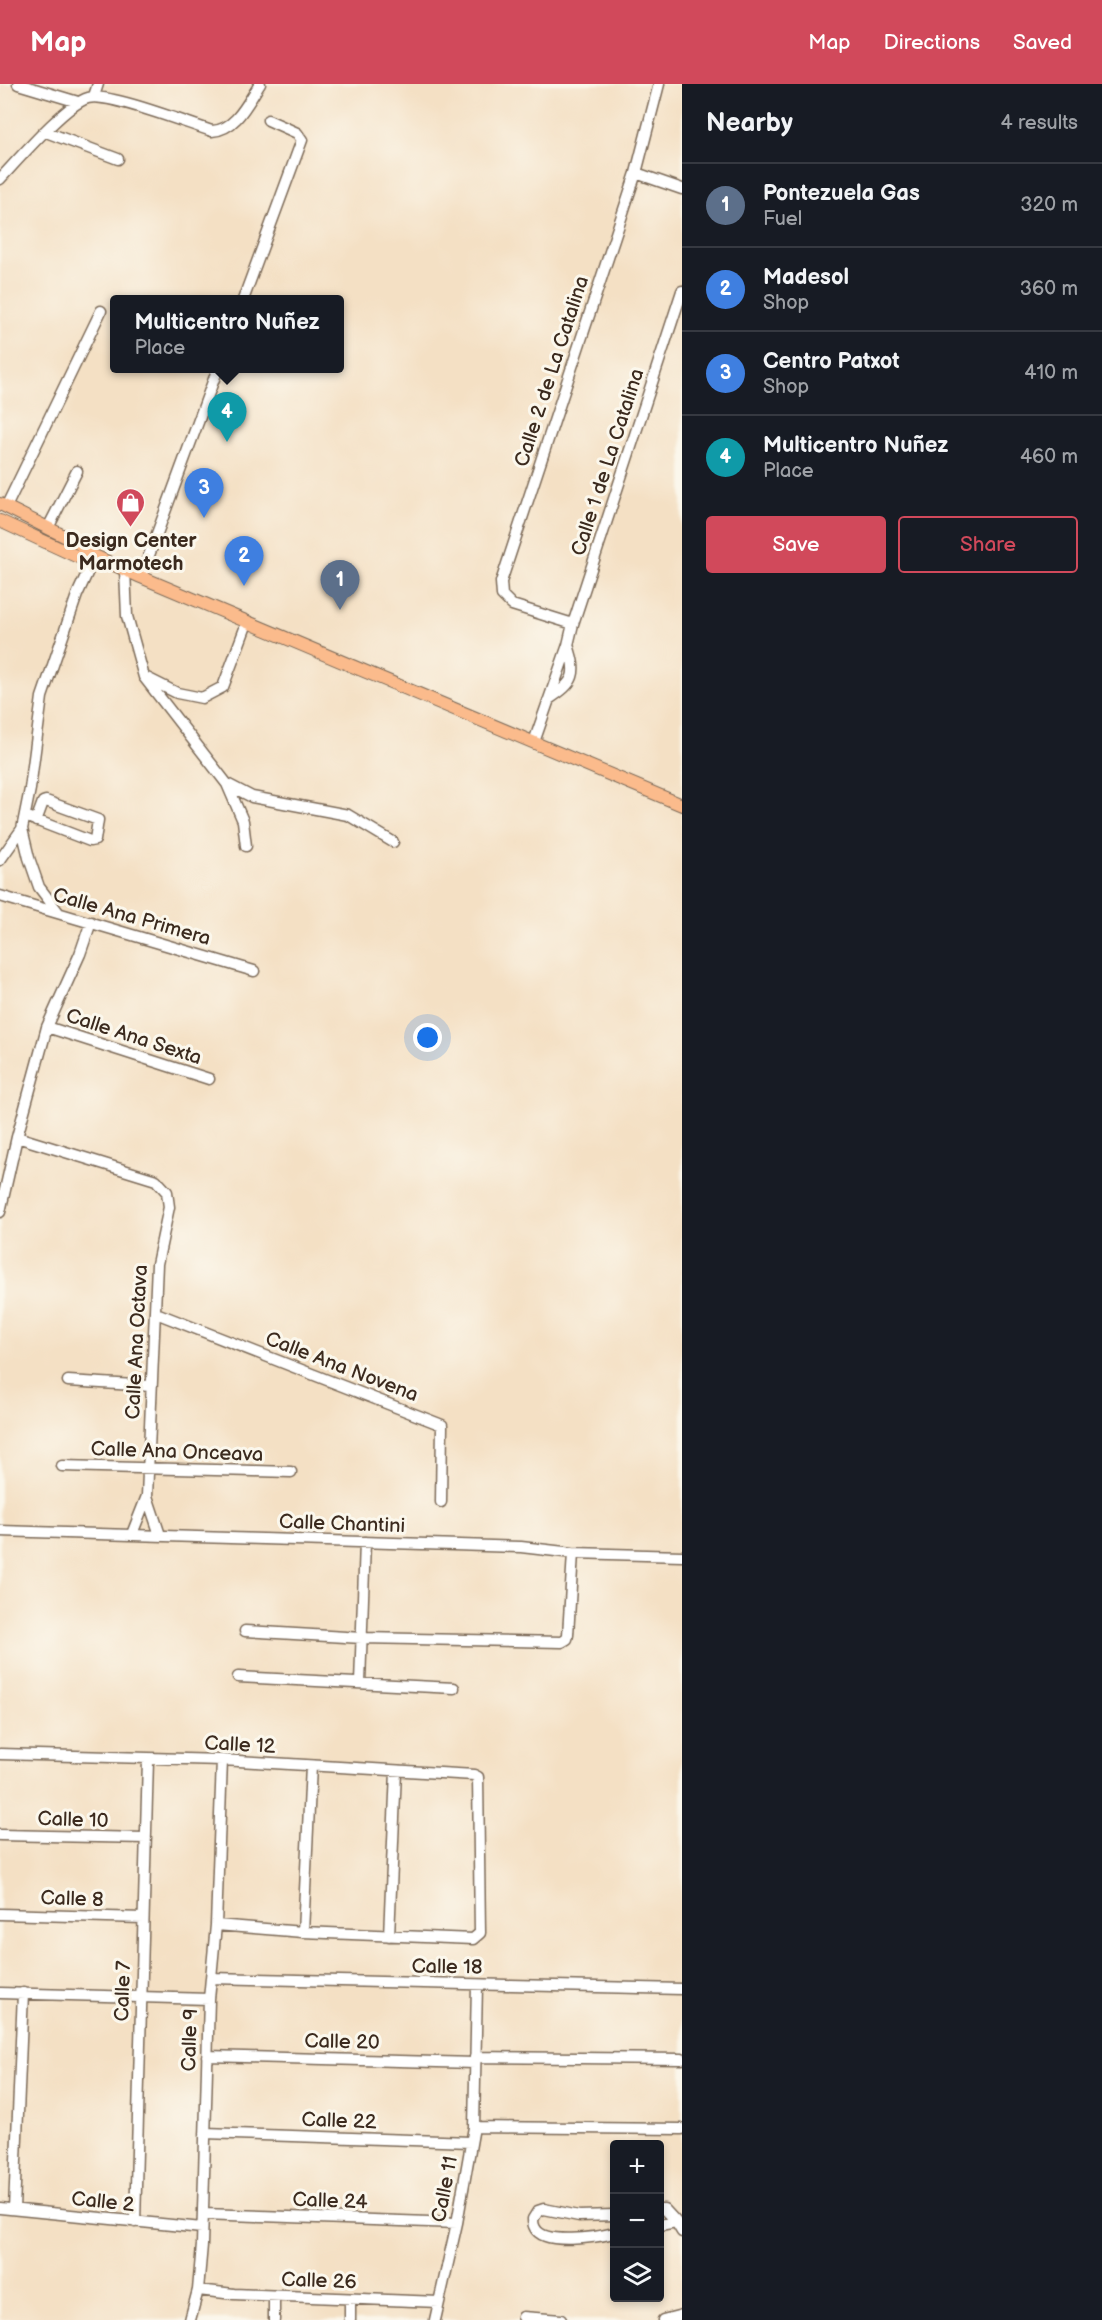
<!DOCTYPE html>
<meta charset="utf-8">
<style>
:root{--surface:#171b24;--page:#20242c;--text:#f1f3f6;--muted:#9ea1a6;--line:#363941;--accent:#d1495b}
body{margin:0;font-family:"Balsamiq Sans",sans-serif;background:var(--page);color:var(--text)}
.controls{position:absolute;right:18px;bottom:18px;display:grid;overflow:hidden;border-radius:6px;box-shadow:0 3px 9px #0003}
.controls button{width:54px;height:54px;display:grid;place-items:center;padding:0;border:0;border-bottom:2px solid var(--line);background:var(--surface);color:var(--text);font:30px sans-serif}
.you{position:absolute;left:428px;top:954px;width:21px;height:21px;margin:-15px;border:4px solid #fff;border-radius:50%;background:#1a73e8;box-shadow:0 0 0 9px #1a73e833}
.badge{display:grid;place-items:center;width:39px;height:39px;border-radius:50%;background:var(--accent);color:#fff;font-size:20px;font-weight:700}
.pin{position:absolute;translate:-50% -50px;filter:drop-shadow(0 2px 3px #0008)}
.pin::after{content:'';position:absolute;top:32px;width:21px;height:18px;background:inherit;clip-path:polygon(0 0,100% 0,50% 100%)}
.popup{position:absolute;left:110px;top:211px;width:234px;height:78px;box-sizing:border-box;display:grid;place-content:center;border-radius:6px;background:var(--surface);filter:drop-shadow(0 2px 4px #0005);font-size:20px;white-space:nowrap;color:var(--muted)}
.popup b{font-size:22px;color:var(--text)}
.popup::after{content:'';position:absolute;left:50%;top:100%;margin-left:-12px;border:12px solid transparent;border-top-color:var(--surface)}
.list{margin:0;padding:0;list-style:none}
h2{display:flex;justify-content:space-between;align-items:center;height:78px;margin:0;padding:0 24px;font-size:26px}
h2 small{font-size:20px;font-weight:400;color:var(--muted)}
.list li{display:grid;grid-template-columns:39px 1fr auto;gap:18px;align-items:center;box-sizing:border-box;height:84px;padding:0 24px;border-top:2px solid var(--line)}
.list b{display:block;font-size:22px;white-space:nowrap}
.list p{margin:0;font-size:20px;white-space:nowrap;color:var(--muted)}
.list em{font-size:20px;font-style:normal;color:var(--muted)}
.actions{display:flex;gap:12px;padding:18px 24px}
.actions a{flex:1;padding:14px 0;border:2px solid var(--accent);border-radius:6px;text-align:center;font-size:21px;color:var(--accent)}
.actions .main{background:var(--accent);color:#fff}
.icon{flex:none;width:33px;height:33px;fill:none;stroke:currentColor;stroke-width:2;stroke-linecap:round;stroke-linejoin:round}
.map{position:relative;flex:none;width:682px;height:2236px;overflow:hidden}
header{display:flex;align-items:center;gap:36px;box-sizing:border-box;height:84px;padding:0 30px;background:var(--accent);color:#fff}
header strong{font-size:28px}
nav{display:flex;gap:33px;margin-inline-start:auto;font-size:21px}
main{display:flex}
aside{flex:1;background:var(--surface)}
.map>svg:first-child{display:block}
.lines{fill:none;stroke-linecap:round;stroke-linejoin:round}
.minor-casing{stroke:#7c6a58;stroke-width:13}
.major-casing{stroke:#7c6a58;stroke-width:14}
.minor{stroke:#fff;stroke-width:10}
.major{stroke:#fbbb8c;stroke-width:12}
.labels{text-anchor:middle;stroke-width:6;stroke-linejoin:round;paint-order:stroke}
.street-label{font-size:20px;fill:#3b2a1e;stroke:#fbf7ec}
.poi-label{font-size:20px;font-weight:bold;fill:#3b2a1e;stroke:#fbf7ec}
</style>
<header>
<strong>Map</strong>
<nav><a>Map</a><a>Directions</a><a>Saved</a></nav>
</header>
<main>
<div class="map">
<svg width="682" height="2236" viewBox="0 0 682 2236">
<rect width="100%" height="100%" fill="#fbf7ec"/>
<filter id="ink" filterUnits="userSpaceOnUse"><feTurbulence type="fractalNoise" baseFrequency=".0167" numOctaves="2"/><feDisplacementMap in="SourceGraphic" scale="12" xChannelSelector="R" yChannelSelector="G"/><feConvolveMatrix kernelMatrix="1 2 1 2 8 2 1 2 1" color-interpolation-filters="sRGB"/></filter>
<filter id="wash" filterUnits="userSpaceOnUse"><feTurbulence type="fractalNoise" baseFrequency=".008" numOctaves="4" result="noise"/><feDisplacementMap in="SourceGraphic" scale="24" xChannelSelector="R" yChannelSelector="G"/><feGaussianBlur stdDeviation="1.35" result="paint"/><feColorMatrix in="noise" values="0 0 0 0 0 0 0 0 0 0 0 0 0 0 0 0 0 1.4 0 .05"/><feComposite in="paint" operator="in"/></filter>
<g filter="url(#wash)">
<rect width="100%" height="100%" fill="#f4e0c4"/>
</g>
<g filter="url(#ink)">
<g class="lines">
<defs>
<path id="minor" d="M18 0 78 18
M94 12 98 0
M46 48 118 75
M636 89 682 105
M0 95C18 76 66 20 88 14 107 8 189 40 212 47 236 46 248 18 260 0
M243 216 302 56 297 49 268 36
M6 423 101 227
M48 444 77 387
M125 486 127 532 144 593 227 700 252 713 348 731 393 758
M141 493 218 284
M573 540 512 521 502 511 501 498 636 89 659 0
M147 594 177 609 202 614 223 603 247 539
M549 615C575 598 578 591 568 561
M534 658 568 561 573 540 682 207
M227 700 243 737 246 762
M25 732 90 757 95 756 98 736 46 717 43 718 36 737
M22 745 29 774 39 803 58 828
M0 776 22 745 30 705 42 613 77 511 95 472
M0 812 254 887
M47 943 209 995
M17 1053 156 1096 167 1108 169 1123 157 1180 147 1412 132 1450
M0 1128 17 1053 47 943 80 870 91 838
M156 1229 442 1341 441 1418
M68 1297 151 1302
M62 1382 291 1388
M147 1412 160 1451
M0 1447 521 1463 573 1469 682 1472
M245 1547 362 1554 562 1558 567 1555 568 1551 573 1469
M238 1593 454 1604
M360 1599 365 1458
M0 1670 222 1676 474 1691 478 1693 480 1849 473 1855 303 1848 216 1841
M0 1751 146 1754
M0 1830 143 1834
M303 1848 311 1682
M389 1852 396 1687
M211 1894 682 1905
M0 1909 209 1915
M207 1972 475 1979
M475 1973 682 1975
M474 2043 682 2045
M205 2049 471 2058
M0 2124 202 2144
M14 2125 23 1909
M660 2125H664L676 2138 682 2148
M203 2130 457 2139
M614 2131 579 2132 544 2125 538 2127 533 2135C533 2138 533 2141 535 2144 544 2162 598 2153 614 2149
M135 2138 148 1676
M660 2141 676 2138
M198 2206 234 2210 439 2218
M523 2233 561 2236
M190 2236 198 2206 202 2161 209 1915 216 1841 222 1676
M274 2236V2212
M350 2236V2215
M435 2236 457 2139 474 2043 477 1901
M663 2236 682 2231"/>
<path id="major" d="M0 420 80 460 90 470 141 493 682 721
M0 437 78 473 90 470"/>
</defs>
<use href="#minor" class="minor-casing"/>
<use href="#major" class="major-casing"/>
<use href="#minor" class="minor"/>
<use href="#major" class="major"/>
</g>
</g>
<defs>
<symbol id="shop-pin" viewBox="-11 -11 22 30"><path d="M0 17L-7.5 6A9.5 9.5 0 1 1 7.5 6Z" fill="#d1495b" stroke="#fbf7ec"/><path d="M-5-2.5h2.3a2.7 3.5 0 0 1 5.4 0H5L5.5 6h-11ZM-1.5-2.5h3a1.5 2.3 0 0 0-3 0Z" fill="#fff"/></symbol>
</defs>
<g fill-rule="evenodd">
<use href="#shop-pin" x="114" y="402" width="33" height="45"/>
</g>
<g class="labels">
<g class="street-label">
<text transform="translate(551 287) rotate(-72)" y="7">Calle 2 de La Catalina</text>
<text transform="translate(607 378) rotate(-72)" y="7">Calle 1 de La Catalina</text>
<text transform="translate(132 832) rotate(16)" y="7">Calle Ana Primera</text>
<text transform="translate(134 952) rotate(18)" y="7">Calle Ana Sexta</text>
<text transform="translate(136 1258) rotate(-87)" y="7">Calle Ana Octava</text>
<text transform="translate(342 1282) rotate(21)" y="7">Calle Ana Novena</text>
<text transform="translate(177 1367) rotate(2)" y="7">Calle Ana Onceava</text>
<text transform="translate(342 1439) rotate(2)" y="7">Calle Chantini</text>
<text transform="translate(240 1660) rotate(3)" y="7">Calle 12</text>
<text transform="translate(73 1735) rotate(2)" y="7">Calle 10</text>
<text transform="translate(72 1814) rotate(2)" y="7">Calle 8</text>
<text transform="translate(447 1882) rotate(1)" y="7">Calle 18</text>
<text transform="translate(122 1907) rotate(-88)" y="7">Calle 7</text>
<text transform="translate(189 1956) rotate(-88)" y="7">Calle 9</text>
<text transform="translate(342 1957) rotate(1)" y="7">Calle 20</text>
<text transform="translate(339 2036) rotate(2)" y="7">Calle 22</text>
<text transform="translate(444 2105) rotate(-79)" y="7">Calle 11</text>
<text transform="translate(330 2116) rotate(2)" y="7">Calle 24</text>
<text transform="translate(103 2117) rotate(6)" y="7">Calle 2</text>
<text transform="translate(319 2196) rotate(2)" y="7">Calle 26</text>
</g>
<g class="poi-label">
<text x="131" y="463">Design Center<tspan x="131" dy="23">Marmotech</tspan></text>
</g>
</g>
</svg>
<div class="controls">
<button>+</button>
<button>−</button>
<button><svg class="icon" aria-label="layers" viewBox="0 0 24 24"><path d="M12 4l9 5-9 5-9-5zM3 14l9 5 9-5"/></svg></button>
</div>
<div class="you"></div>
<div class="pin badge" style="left:340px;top:526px;background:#5c6f8a">1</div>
<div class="pin badge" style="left:244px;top:502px;background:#3f7fe0">2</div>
<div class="pin badge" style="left:204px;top:434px;background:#3f7fe0">3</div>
<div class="pin badge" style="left:227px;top:358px;background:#0f9aa8">4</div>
<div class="popup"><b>Multicentro Nuñez</b>Place</div>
</div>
<aside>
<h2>Nearby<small>4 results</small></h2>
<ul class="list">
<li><span class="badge" style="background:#5c6f8a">1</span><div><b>Pontezuela Gas</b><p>Fuel</p></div><em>320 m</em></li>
<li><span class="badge" style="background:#3f7fe0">2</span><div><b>Madesol</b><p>Shop</p></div><em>360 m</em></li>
<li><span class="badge" style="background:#3f7fe0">3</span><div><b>Centro Patxot</b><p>Shop</p></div><em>410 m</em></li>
<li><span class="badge" style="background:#0f9aa8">4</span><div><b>Multicentro Nuñez</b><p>Place</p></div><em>460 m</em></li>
</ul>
<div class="actions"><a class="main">Save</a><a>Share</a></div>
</aside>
</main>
